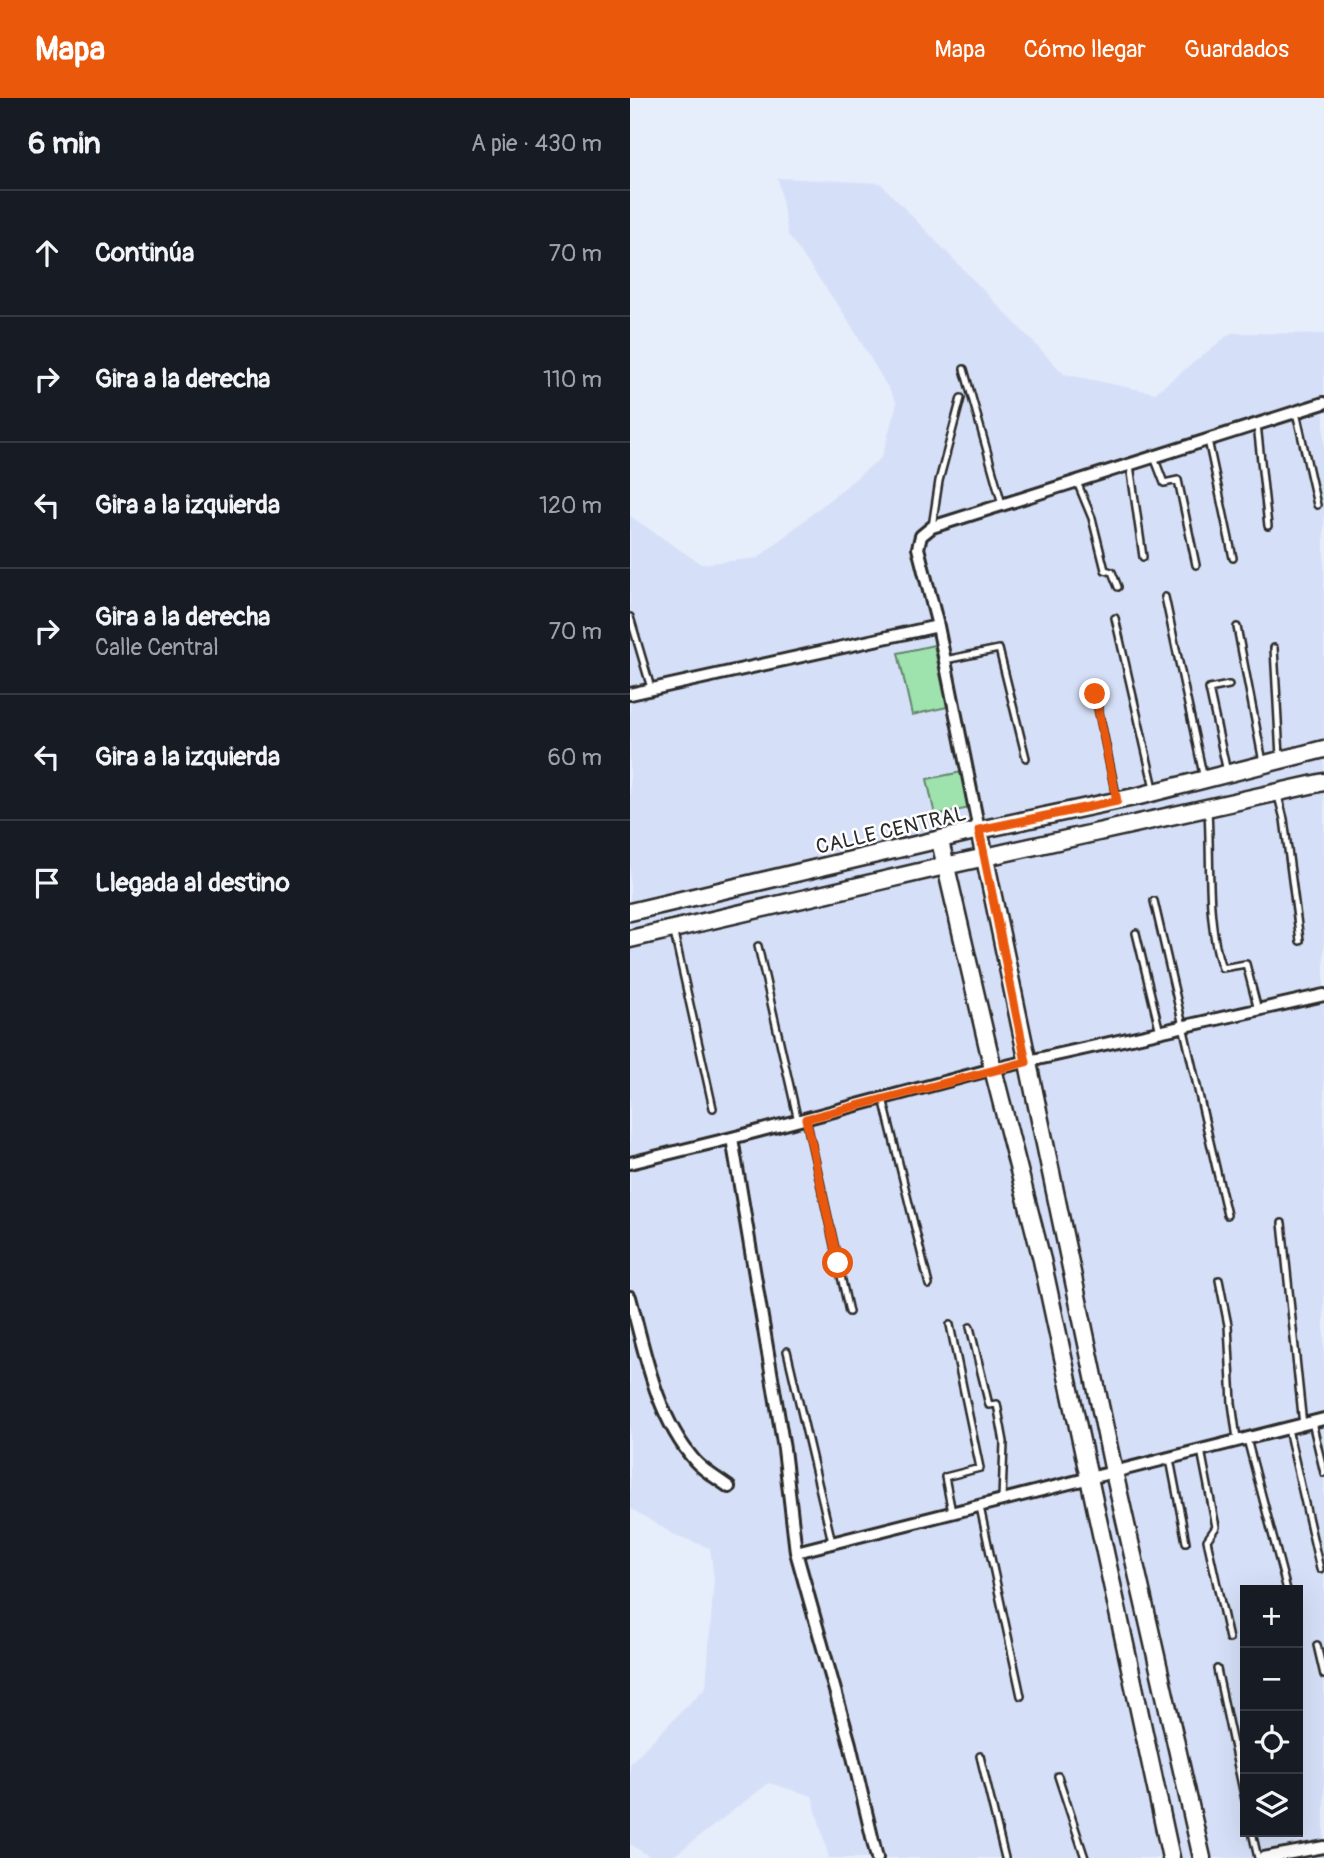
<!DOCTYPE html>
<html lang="es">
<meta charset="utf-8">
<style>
:root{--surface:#171b24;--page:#242831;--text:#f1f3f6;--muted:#9ea1a6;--line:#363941;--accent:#ea580c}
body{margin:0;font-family:Pangolin,sans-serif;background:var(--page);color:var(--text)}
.controls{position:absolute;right:21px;bottom:21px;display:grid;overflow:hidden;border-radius:0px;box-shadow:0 7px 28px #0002}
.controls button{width:63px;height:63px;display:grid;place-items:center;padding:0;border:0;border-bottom:2px solid var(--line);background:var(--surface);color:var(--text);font:35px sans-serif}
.stop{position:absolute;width:21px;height:21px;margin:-16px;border:5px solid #ea580c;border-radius:50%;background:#fff}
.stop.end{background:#ea580c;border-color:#fff;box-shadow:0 2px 7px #0008}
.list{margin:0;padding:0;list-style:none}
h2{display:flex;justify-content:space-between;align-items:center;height:91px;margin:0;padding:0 28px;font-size:30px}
h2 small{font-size:23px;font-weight:400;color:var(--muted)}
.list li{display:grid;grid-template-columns:46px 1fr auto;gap:21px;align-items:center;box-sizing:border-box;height:126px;padding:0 28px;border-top:2px solid var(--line)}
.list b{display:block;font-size:26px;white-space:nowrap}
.list p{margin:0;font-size:23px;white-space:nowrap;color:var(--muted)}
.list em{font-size:23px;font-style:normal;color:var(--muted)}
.icon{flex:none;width:38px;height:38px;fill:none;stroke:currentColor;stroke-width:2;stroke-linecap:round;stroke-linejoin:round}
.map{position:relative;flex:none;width:694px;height:1760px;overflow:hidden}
header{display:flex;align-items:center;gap:42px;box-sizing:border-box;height:98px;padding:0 35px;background:var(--accent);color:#fff}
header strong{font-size:33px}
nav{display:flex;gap:38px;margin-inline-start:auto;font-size:24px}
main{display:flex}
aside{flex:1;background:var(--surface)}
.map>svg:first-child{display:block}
.built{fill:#d5e0f8;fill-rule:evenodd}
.green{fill:#9ee2ae;stroke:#64866c;stroke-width:2}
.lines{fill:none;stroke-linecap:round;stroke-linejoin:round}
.lane-casing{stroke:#2b2b2b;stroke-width:10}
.street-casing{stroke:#2b2b2b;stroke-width:16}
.secondary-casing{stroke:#2b2b2b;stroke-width:21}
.lane{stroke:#fff;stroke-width:5}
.street{stroke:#fff;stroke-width:10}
.secondary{stroke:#fff;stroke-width:16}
.route{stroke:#ea580c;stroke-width:9}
.labels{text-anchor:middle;stroke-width:5;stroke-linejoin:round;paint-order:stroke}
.street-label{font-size:21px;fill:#2b2b2b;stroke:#fff}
</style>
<header>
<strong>Mapa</strong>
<nav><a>Mapa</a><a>Cómo llegar</a><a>Guardados</a></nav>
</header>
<main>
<aside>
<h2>6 min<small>A pie · 430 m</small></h2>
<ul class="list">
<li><svg class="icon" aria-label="ahead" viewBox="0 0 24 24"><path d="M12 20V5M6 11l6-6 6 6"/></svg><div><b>Continúa</b></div><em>70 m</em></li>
<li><svg class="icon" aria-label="right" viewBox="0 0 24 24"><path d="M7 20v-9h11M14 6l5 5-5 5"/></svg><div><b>Gira a la derecha</b></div><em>110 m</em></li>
<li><svg class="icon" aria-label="left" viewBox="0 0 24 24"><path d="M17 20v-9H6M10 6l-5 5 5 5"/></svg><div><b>Gira a la izquierda</b></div><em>120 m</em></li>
<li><svg class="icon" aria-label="right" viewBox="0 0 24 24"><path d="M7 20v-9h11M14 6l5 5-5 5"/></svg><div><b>Gira a la derecha</b><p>Calle Central</p></div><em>70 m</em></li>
<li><svg class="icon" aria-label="left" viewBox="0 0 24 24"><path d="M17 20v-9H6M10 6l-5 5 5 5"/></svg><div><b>Gira a la izquierda</b></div><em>60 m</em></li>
<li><svg class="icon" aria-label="arrive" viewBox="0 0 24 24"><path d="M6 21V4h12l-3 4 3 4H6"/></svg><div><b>Llegada al destino</b></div></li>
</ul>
</aside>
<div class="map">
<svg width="694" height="1760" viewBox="0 0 694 1760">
<rect width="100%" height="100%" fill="#e6edfb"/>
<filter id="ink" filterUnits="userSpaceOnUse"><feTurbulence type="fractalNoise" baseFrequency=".0143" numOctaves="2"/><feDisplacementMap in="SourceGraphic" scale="14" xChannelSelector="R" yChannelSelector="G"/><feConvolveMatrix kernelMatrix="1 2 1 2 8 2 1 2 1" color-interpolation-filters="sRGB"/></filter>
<g filter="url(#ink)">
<path class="built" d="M148 80 250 85 434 276 525 295 601 235 694 236V1760H199L182 1698 139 1685 41 1760H22L0 1746V1665L76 1589 84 1481 80 1450 43 1436 0 1410V418L71 466 128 460 252 359 267 305 215 217 158 137ZM615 1492H668V1734H615Z"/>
<path class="green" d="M304 547 317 609 282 617 268 555Z
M332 674 340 710 305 717 297 681Z"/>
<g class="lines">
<defs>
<path id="lane" d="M334 271 372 406
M666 314 687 407
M627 326 638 428
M578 342 603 460
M524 359 534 385 548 382 566 467
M500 367 513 459
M447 384 462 420 475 472 482 474 488 489
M302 429 309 383 331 300
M535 499 574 681
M0 519 21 590
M485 520 524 690
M607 529 633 664
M644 550 650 659
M315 562 369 551 396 660
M465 595 487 702
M597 674 579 591 599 587
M648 698 654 721 670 843
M578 713C581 760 576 827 592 870L616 866 628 912
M524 803 597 1117
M44 835 83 1010
M506 835 530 934
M128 848 168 1023
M253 1000 299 1187
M176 1021 219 1214
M652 1125 673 1327
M589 1182 598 1227 602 1305 607 1341
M320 1227 350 1370 315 1379 322 1414
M340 1229 359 1307 367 1306 374 1344 372 1402
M157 1253 202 1444
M682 1324 694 1375
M658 1331 690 1471
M617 1341 657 1492
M571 1352 586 1429 577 1442 599 1541
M540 1361 556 1444
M350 1409 391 1598
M687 1547 694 1577
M587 1571 615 1702
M350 1658 375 1760
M428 1678 455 1760
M622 1734 628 1760"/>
<path id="street" d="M0 596 308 528
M349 732 308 528 288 450 291 438 302 429 694 305
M102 1040 154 1351 166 1454 220 1646 247 1760
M0 1065 102 1040 363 971 694 897
M0 1199C15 1255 26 1318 65 1363 74 1373 88 1381 99 1389
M166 1454 694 1321
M633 1760 694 1749"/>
<path id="secondary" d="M349 732 484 1374 572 1760
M310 743 363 971 412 1162 541 1760
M0 814 349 732 509 698 694 651
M0 841 315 768 694 684"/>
</defs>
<use href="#lane" class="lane-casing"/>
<use href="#street" class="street-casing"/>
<use href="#secondary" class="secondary-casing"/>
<use href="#lane" class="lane"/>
<use href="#street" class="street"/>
<use href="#secondary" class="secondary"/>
</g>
</g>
<g class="lines" filter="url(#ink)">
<path class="route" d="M208 1165 176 1021 396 964 349 732 487 703 465 596"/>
</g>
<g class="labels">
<g class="street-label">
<text transform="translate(261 732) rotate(-13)" y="7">CALLE CENTRAL</text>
</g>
</g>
</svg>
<div class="controls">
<button>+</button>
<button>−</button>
<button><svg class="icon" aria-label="locate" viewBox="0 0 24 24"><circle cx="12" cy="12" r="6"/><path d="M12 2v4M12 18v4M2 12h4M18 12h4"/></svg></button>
<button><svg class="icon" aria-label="layers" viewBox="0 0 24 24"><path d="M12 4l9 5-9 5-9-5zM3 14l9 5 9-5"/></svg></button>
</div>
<div class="stop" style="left:208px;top:1165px"></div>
<div class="stop end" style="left:465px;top:596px"></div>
</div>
</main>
